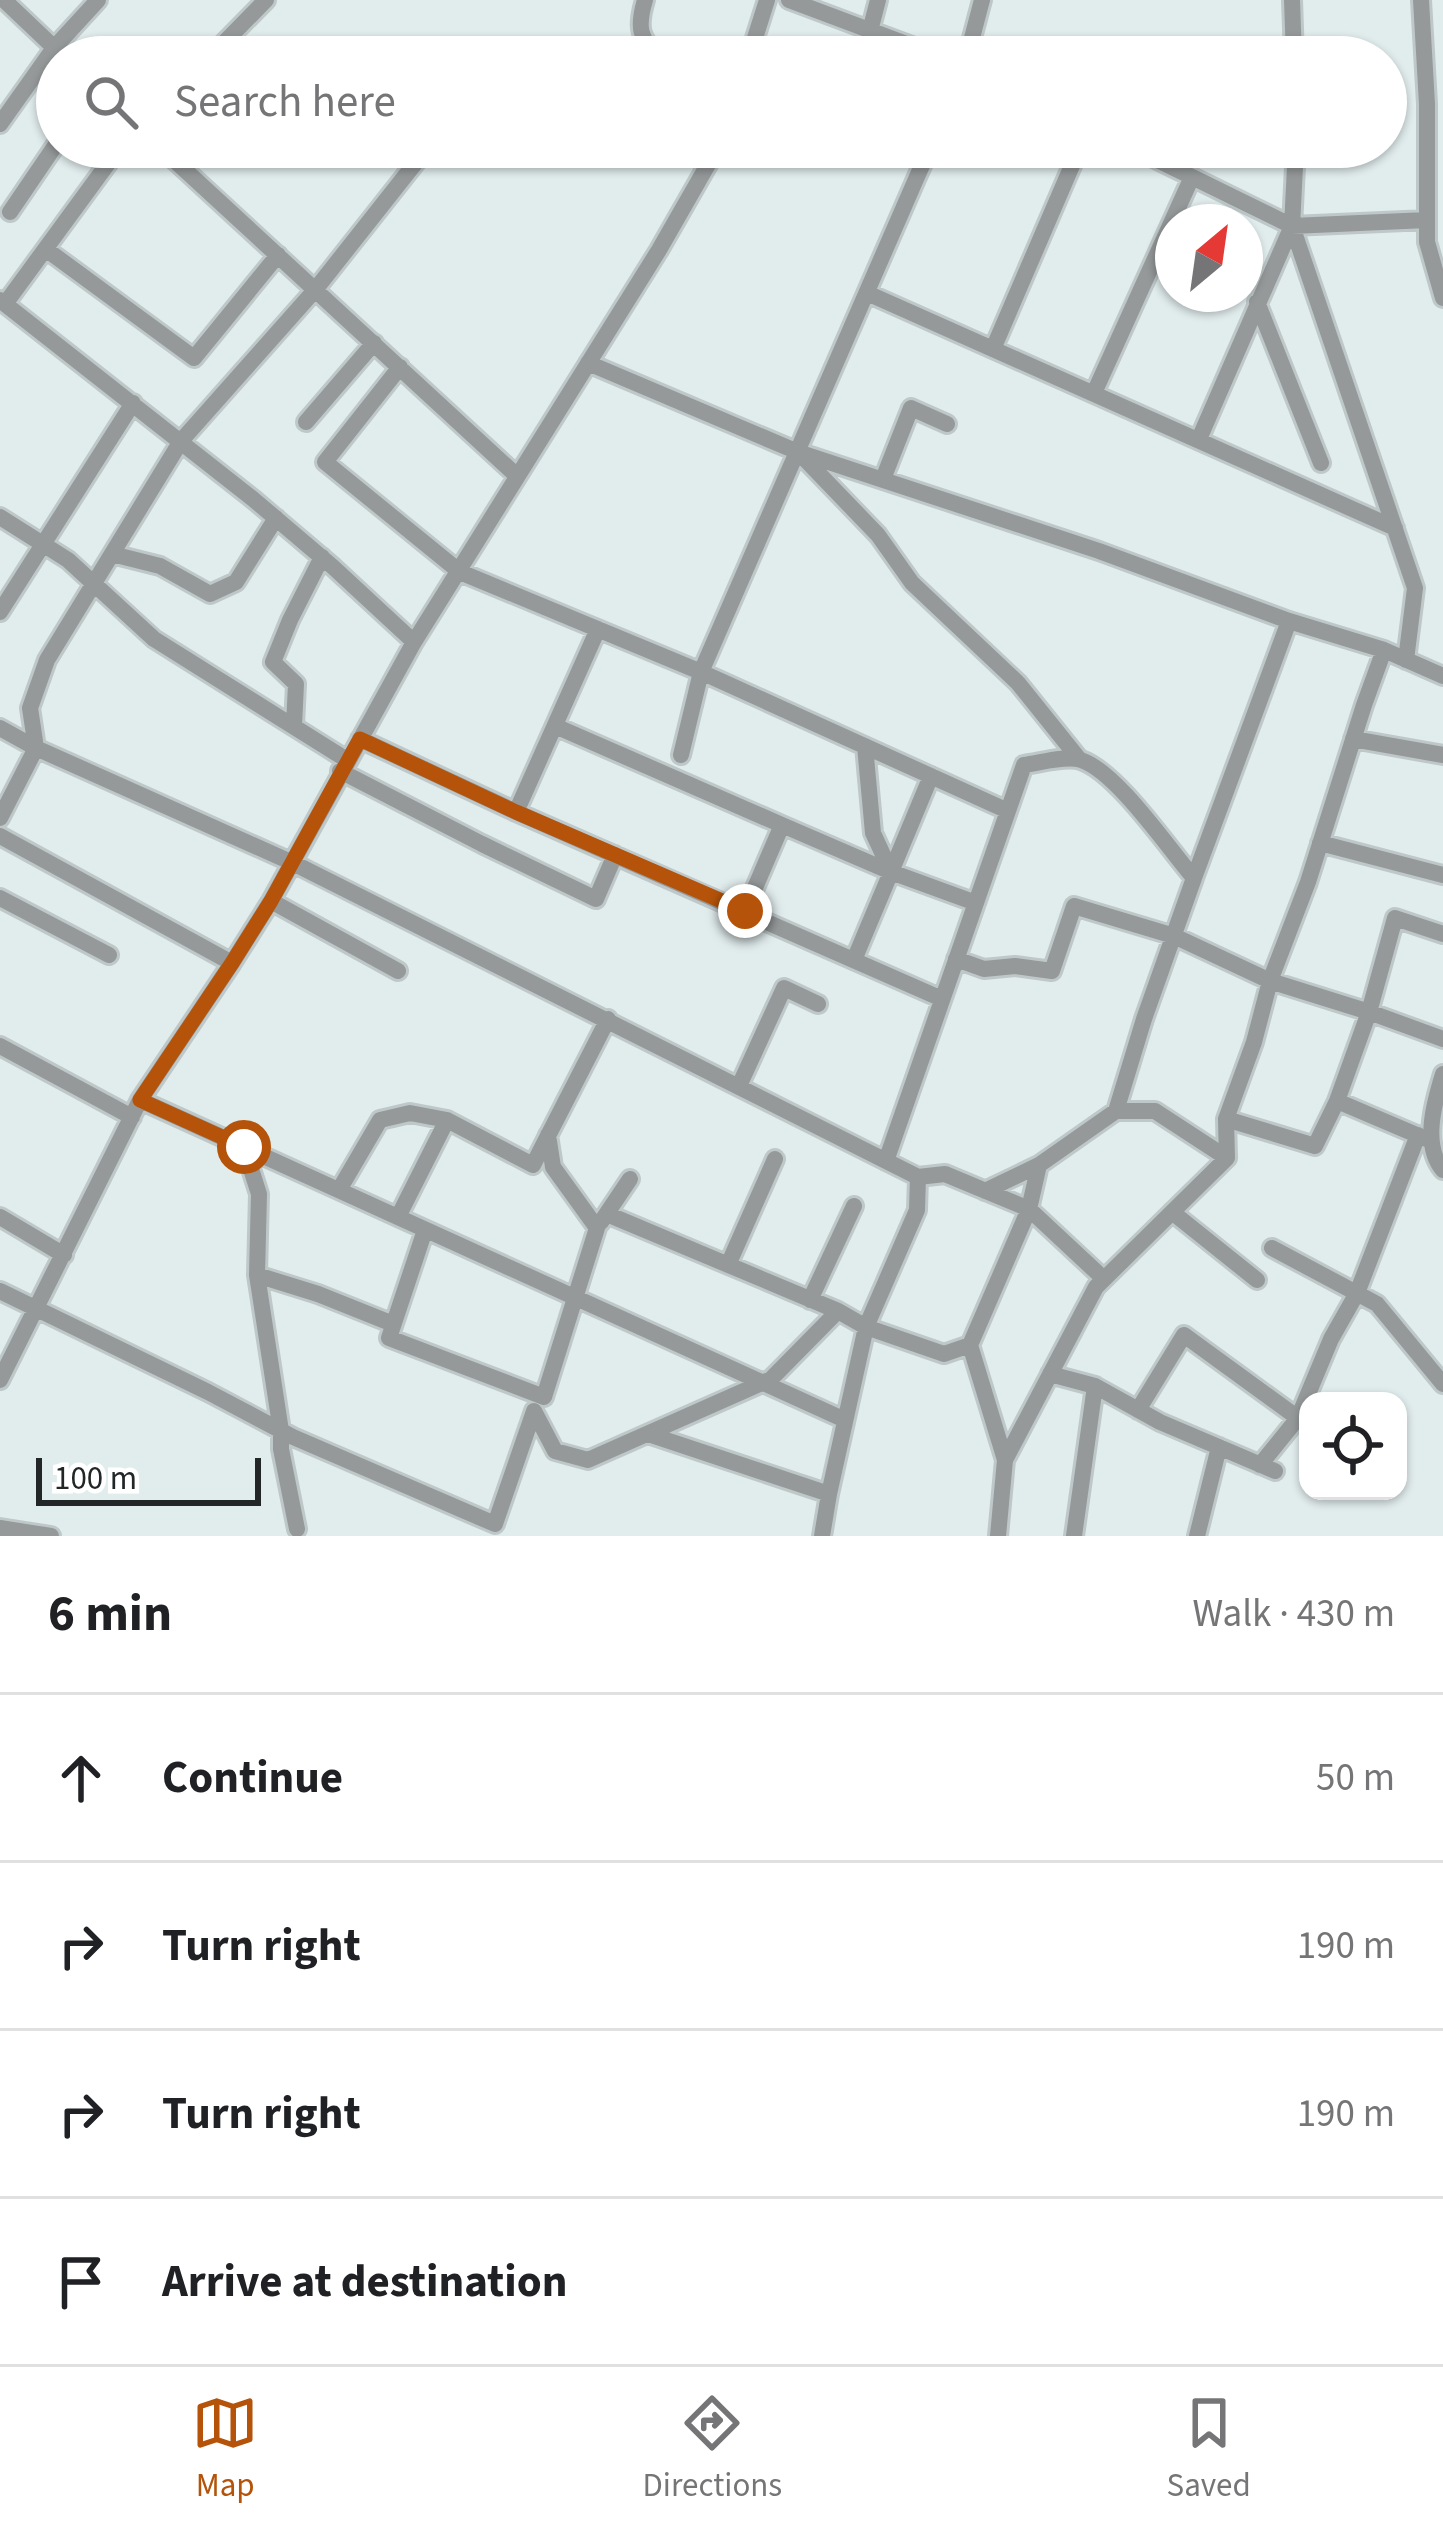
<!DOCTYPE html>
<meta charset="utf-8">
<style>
:root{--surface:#fff;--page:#f6f6f6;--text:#202124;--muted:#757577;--line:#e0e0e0;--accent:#b45309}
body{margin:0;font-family:"Source Sans 3",sans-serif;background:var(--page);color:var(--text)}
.controls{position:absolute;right:36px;bottom:36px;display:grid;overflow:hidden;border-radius:24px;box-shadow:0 3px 9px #0004}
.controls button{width:108px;height:108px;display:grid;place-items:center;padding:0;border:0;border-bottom:3px solid var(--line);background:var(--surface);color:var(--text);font:60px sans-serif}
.compass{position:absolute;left:1155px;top:204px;width:108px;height:108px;border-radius:50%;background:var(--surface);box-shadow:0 3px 9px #0004;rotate:29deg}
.scale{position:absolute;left:36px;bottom:30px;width:225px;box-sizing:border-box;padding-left:12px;border:6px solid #222626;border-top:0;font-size:33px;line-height:42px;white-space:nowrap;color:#222626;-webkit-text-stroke:9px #fff;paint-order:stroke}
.stop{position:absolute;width:36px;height:36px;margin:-27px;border:9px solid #b45309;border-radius:50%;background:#fff}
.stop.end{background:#b45309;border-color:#fff;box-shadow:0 3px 12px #0008}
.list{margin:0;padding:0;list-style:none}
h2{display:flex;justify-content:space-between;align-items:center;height:156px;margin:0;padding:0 48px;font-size:51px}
h2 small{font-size:39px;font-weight:400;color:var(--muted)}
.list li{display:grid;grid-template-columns:78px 1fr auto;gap:36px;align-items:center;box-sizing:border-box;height:168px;padding:0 48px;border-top:3px solid var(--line)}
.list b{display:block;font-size:45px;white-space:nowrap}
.list em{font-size:39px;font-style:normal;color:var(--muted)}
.icon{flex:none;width:66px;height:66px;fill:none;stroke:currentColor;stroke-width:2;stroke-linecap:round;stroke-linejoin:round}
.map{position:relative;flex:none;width:1443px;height:1536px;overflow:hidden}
.search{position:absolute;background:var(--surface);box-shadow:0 3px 9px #0004;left:36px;right:36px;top:36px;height:132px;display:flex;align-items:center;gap:30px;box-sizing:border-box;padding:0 42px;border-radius:66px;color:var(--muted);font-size:45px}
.sheet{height:828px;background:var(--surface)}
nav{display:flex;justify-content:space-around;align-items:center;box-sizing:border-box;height:168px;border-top:3px solid var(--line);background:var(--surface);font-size:33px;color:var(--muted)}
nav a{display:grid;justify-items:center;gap:6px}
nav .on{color:var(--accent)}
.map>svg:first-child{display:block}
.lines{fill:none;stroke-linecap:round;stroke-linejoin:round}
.minor-casing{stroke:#bfc8c9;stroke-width:22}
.minor{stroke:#95999a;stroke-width:16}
.route{stroke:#b45309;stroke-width:15}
</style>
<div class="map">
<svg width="1443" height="1536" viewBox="0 0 1443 1536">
<rect width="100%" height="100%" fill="#e1eced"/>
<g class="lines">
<defs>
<path id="minor" d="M4 0 64 57
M645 0C637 27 639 38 659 57
M789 0 941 57
M1292 0 1294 57
M1421 0 1427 104V242L1443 298
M870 31 878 0
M210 57 266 0
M749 57 767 0
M967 57 982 0
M0 124 54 48 98 0
M160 147 517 476
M1131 147 1292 226 1415 588 1406 660
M1296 147 1292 226 1427 220
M10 212 57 143
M47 250 194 358 278 255
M867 293 1395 528
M0 300 253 499 333 567 414 642
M1257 302 1321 463
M5 304 120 147
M993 349 1080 147
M588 363 798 452 1099 551 1289 621 1384 650 1443 676
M400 367 325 462 460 572 701 672 1008 811
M1094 393 1192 177
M306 422 374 343
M1199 439 1292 226
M801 455 878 535 912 583 1018 683 1079 759
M883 479 911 408 947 424
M0 517 68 560 154 639 347 760
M112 554 160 566 210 594 236 582 276 518
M0 612 133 403
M294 726 296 684 273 662 290 620 322 557
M555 726 782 825 745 911
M0 728 36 748 293 863 918 1177 917 1210 866 1327 944 1354 970 1345
M360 739 516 812 942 999
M1353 739 1443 755
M681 755 701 672 930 147
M340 771 482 844 596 899 615 855
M516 812 598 629
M0 818 36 748 30 708 47 660 181 441 315 290 428 147
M782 825 891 872 976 903
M0 836 232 963
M1320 843 1443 875
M891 872 931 776
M1194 878 1289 621
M0 898 109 955
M271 901 398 971
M956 959 984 969 1015 966 1052 971 1074 906 1174 936 1270 981 1369 1012 1395 918 1443 934
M854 960 891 872 873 833 865 746
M0 1046 132 1117
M1443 1074C1434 1103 1422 1145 1443 1170
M739 1086 784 988 818 1004
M140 1100 845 1420
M1337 1101 1431 1141
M1226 1119 1315 1146 1337 1101 1369 1012 1443 1039
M244 1147 259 1194 257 1275 281 1431V1449L297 1529
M886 1161 1024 765C1040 763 1066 755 1081 760 1117 772 1168 848 1194 878L1144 1019 1116 1111
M918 1177 945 1174 1029 1209 1104 1279
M339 1190 380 1120 410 1113 447 1120
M985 1191 1039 1165 1116 1111H1155L1227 1158
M1172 1212 1257 1280
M607 1214 838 1311
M0 1217 64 1255
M398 1217 447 1120 533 1165 608 1019
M601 1222 630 1179
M425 1230 389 1338 544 1397 597 1228 553 1167 548 1135
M1272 1248 1377 1304 1443 1384
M728 1265 775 1159
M257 1275 318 1294 393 1324
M0 1291 208 1392 293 1437 495 1524 534 1411 555 1451 588 1460 771 1379 838 1311 866 1327 829 1494 822 1536
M810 1300 854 1206
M1050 1374 1095 1386
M0 1380 140 1100 232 963 271 901 414 642 659 250 718 147
M1138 1410 1184 1335 1298 1418
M648 1434 829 1494
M1005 1460 970 1345 1029 1209 1039 1165
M1260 1465 1298 1418 1331 1339 1357 1293 1418 1135
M0 1528 51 1536
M998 1536 1005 1460 1096 1287 1227 1158 1226 1119 1254 1042 1270 981 1308 882 1364 705 1384 650
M1074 1536 1095 1386 1160 1422 1275 1471
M1197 1536 1219 1447"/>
</defs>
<use href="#minor" class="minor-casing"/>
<use href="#minor" class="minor"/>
</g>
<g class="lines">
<path class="route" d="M244 1147 140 1100 232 963 271 901 360 739 516 812 745 911"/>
</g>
</svg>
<div class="controls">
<button><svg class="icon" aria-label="locate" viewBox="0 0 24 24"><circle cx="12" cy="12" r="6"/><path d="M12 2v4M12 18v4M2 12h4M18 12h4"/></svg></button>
</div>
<svg class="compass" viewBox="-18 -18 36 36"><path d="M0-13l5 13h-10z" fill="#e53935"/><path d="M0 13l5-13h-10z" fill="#757577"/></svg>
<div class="scale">100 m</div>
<div class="stop" style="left:244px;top:1147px"></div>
<div class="stop end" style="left:745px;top:911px"></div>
<div class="search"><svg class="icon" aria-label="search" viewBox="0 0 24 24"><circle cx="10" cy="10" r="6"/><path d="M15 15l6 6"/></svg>Search here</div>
</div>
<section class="sheet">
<h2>6 min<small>Walk · 430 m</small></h2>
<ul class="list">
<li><svg class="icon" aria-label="ahead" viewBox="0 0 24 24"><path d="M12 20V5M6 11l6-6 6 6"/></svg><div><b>Continue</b></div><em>50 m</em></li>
<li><svg class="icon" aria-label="right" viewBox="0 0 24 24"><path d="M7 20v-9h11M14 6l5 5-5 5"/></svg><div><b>Turn right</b></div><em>190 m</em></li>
<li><svg class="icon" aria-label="right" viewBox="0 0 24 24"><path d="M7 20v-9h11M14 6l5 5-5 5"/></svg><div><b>Turn right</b></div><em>190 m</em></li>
<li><svg class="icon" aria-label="arrive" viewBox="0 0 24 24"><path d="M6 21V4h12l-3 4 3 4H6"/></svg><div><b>Arrive at destination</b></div></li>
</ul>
</section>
<nav>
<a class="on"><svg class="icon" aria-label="map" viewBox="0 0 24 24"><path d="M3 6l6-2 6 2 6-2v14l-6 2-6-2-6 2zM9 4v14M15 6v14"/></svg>Map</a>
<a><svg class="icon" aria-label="directions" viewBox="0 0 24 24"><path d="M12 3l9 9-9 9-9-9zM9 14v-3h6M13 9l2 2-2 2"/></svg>Directions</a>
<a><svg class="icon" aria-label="saved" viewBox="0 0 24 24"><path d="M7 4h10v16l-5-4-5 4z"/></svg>Saved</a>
</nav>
